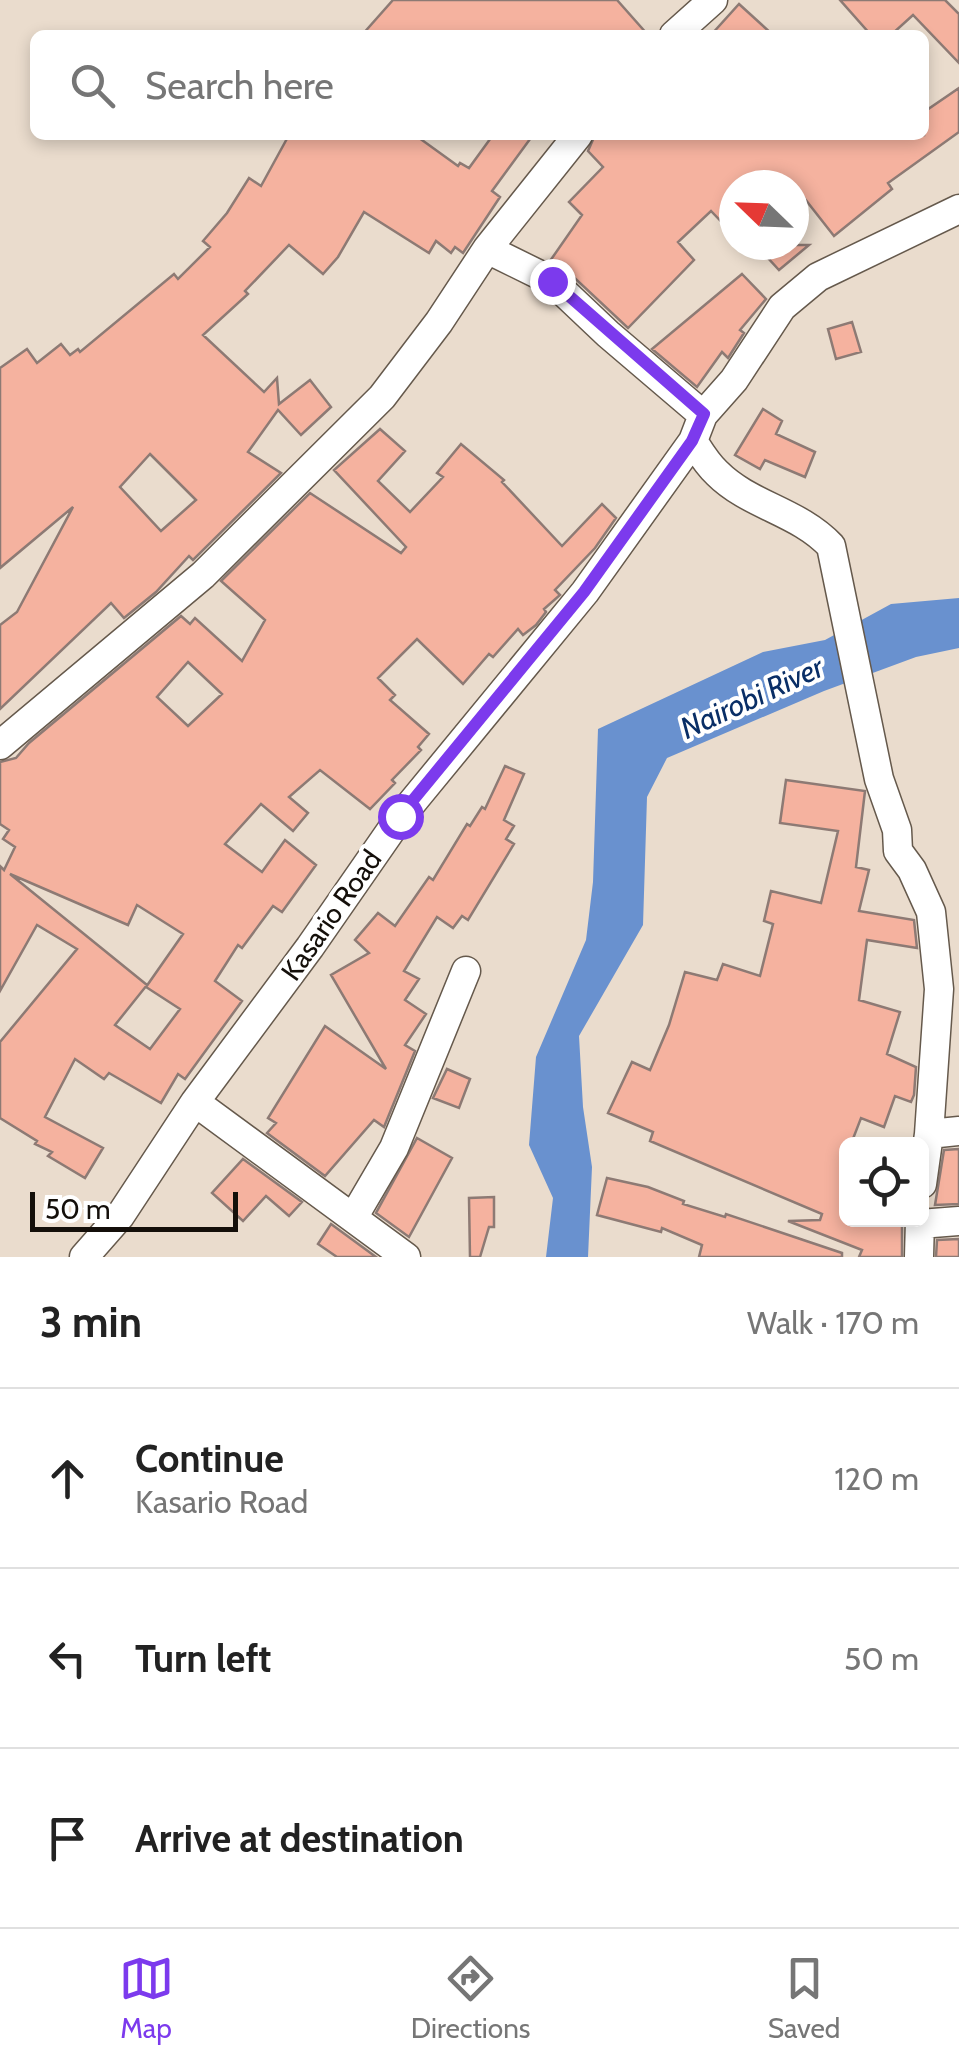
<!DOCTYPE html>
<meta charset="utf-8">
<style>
:root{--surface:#fff;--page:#f6f6f6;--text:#222;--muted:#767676;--line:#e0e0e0;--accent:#7c3aed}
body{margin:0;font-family:Cabin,sans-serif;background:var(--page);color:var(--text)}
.controls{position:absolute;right:30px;bottom:30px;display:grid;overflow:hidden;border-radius:15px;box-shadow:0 5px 15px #0003}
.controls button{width:90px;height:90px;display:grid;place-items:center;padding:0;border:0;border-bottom:2px solid var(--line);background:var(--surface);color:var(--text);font:50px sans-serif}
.compass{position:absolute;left:719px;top:170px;width:90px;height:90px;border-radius:50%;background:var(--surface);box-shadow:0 5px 15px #0003;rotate:293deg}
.scale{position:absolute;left:30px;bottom:25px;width:208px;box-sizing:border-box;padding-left:10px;border:5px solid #140f0a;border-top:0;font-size:28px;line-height:35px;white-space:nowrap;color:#140f0a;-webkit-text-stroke:8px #fff;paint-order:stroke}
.stop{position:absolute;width:30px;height:30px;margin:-22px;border:8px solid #7c3aed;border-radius:50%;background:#fff}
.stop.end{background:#7c3aed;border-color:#fff;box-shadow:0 2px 10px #0008}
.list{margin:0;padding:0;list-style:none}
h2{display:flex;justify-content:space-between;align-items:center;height:130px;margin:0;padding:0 40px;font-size:42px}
h2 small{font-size:32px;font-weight:400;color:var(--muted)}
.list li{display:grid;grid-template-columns:65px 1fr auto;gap:30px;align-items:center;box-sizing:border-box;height:180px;padding:0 40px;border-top:2px solid var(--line)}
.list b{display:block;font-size:38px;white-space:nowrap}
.list p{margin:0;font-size:32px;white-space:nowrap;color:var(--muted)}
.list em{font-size:32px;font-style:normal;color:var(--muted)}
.icon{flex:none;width:55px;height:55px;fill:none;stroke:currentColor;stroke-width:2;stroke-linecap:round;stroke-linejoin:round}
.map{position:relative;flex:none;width:959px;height:1257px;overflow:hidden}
.search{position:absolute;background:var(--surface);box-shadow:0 5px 15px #0003;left:30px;right:30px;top:30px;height:110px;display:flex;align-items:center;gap:25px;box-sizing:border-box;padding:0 35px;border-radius:15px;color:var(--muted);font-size:38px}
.sheet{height:670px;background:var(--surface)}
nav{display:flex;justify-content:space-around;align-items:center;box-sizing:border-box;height:140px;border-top:2px solid var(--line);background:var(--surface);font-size:28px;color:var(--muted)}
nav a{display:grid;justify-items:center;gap:5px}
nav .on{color:var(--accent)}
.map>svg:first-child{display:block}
.water{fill:#6991cf}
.building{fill:#f5b29f;stroke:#8d7a74;stroke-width:2.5;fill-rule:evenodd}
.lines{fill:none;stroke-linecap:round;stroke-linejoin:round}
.minor-casing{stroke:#65594c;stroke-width:31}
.minor{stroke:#fff;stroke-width:28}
.route{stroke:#7c3aed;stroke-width:12}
.labels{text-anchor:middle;stroke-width:8;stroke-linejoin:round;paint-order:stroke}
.street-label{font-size:28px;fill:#140f0a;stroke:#fff}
.water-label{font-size:30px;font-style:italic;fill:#092e66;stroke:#fff}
</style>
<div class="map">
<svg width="959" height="1257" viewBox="0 0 959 1257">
<rect width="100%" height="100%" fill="#eadccd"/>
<path class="water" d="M959 598V648L916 657 824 691 667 758 647 797 643 925 579 1036 583 1107 592 1167 588 1257H546L553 1198 529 1145 536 1057 586 940 593 882 598 729 763 652 825 640 891 604Z"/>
<path class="building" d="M393 0H617L648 35H362Z
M840 0H945L959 14V63L913 15 891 35H871Z
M739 4 773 35H711Z
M959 88V132L888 183 892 189 834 236 794 185H734V235L711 211 678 242 694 260 628 328 564 268 550 261 582 215 569 202 603 167 588 151 595 135H924V112Z
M289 135H415L458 166 460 163 469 168 493 135H533L492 191 500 197 463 253 455 247 451 253 436 241 429 253 364 212 338 257 323 274 289 245 245 291 248 294 203 335 264 392 277 378 279 404 310 380 331 407 301 435 278 410 248 452 281 473 193 560 189 556 156 592 124 618 111 603 0 709V625L17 612 73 507 0 568V368L27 349 37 363 61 344 70 355 78 349 80 352 174 274 178 279 210 247 203 241 227 213 249 178 261 186ZM150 454 196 500 161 531 120 487Z
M756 245H809L779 270Z
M742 274 766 299 740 330 744 333 728 358 722 352 697 387 652 349Z
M852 322 861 352 836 359 828 329Z
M763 409 782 421 776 434 815 452 805 477 765 460 760 469 735 455Z
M380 429 405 451 378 481 410 512 443 477 437 473 461 444 504 480 502 482 562 546 602 504 616 518 595 548 555 590 560 595 544 609 546 612 536 625 523 635 518 629 493 657 489 654 463 684 417 639 378 678 395 695 390 700 429 734 418 747 421 750 392 780 395 783 370 809 320 770 289 797 308 813 293 831 261 804 225 844 262 872 285 840 316 865 282 912 273 906 242 948 238 945 215 981 242 1001 185 1079 178 1074 161 1103 109 1073 104 1079 75 1059 45 1117 103 1148 85 1178 48 1156 52 1152 35 1144 37 1141 0 1118V1042L77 949 37 925 0 991V866L4 870 15 847 3 839 9 830 0 824V762L16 758 29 743 181 616 190 624 195 618 242 661 265 620 221 581 310 493 401 553 406 547 334 470ZM188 662 222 694 188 726 157 697ZM10 874 128 925 137 905 183 934 146 987 180 1009 150 1049 115 1025 147 985Z
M505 766 524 774 504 820 514 826 506 839 514 844 468 920 462 916 453 928 437 917 404 971 419 979 405 1000 426 1014 405 1045 415 1051 384 1127 374 1120 325 1176 267 1133 276 1123 268 1118 325 1026 386 1069 331 975 369 953 355 940 378 913 395 926 429 877 433 880 467 824 470 826 482 807 485 809Z
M786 780 865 791 856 867 869 870 859 911 914 920 917 948 867 940 859 1000 900 1012 887 1054 916 1067 914 1095 911 1102 895 1096 884 1127 861 1118 851 1144H846V1220H902V1257H859L862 1250 788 1221 820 1220 822 1214 650 1141 653 1132 608 1113 632 1062 650 1070 669 1025 685 972 717 980 723 964 760 976 773 924 764 921 771 891 821 903 838 831 780 823Z
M447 1069 470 1079 459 1108 433 1098Z
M417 1138 452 1158 409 1237 376 1213Z
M959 1149V1204L935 1205 944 1150Z
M243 1159 302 1202 289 1216 266 1196 243 1221 212 1193Z
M607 1178 648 1187 684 1201 683 1204 725 1217 726 1214 842 1253V1257H699L702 1245 662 1228 661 1232 597 1215Z
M494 1197V1227H489L480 1257H470L469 1198Z
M331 1224 376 1257H337L318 1244Z
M959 1239V1257H936L937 1240Z"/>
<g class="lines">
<defs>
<path id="minor" d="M674 35 713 0
M487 249 552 281 608 334 703 415
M693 441C700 452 707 464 717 473 750 506 798 511 831 546L879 779 897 830 898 851 912 870 931 912 939 989 929 1134 922 1184
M0 745 203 575 382 397 439 322 487 249 578 135
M195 1102 406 1257
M929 1134 959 1131
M353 1218 394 1148 466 971
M920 1224 959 1221
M84 1257 120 1216 195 1102 310 947 401 816 585 592 693 441 703 415 734 380 782 307 818 277 959 209
M919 1257 920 1220"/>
</defs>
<use href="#minor" class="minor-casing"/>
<use href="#minor" class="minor"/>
</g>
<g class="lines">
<path class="route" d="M400 816 584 592 692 441 704 414 552 281"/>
</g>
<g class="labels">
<g class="street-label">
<text transform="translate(331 915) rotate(-55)" y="10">Kasario Road</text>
</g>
<g class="water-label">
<text transform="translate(752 698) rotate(-25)" y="10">Nairobi River</text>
</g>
</g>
</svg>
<div class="controls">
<button><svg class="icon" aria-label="locate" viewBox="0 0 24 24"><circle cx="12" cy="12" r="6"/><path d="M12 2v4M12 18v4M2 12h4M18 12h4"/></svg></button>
</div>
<svg class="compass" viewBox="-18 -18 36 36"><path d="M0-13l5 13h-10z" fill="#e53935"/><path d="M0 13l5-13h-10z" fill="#767676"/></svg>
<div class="scale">50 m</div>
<div class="stop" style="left:400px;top:816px"></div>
<div class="stop end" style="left:552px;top:281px"></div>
<div class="search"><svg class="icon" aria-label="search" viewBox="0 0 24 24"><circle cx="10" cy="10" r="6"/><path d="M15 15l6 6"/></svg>Search here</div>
</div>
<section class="sheet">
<h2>3 min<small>Walk · 170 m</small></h2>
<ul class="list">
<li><svg class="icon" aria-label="ahead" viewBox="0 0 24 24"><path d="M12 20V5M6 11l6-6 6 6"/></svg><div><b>Continue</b><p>Kasario Road</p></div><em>120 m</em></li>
<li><svg class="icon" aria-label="left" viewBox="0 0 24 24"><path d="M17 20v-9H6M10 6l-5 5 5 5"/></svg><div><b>Turn left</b></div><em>50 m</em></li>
<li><svg class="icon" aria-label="arrive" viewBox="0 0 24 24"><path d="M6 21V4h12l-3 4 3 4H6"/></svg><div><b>Arrive at destination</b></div></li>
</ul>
</section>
<nav>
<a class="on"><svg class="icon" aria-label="map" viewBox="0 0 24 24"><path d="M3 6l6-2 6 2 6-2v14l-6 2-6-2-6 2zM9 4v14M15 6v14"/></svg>Map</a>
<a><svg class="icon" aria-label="directions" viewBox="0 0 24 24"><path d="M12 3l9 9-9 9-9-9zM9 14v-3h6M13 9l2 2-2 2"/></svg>Directions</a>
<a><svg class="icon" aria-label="saved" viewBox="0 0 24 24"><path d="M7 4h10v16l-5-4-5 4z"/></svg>Saved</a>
</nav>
